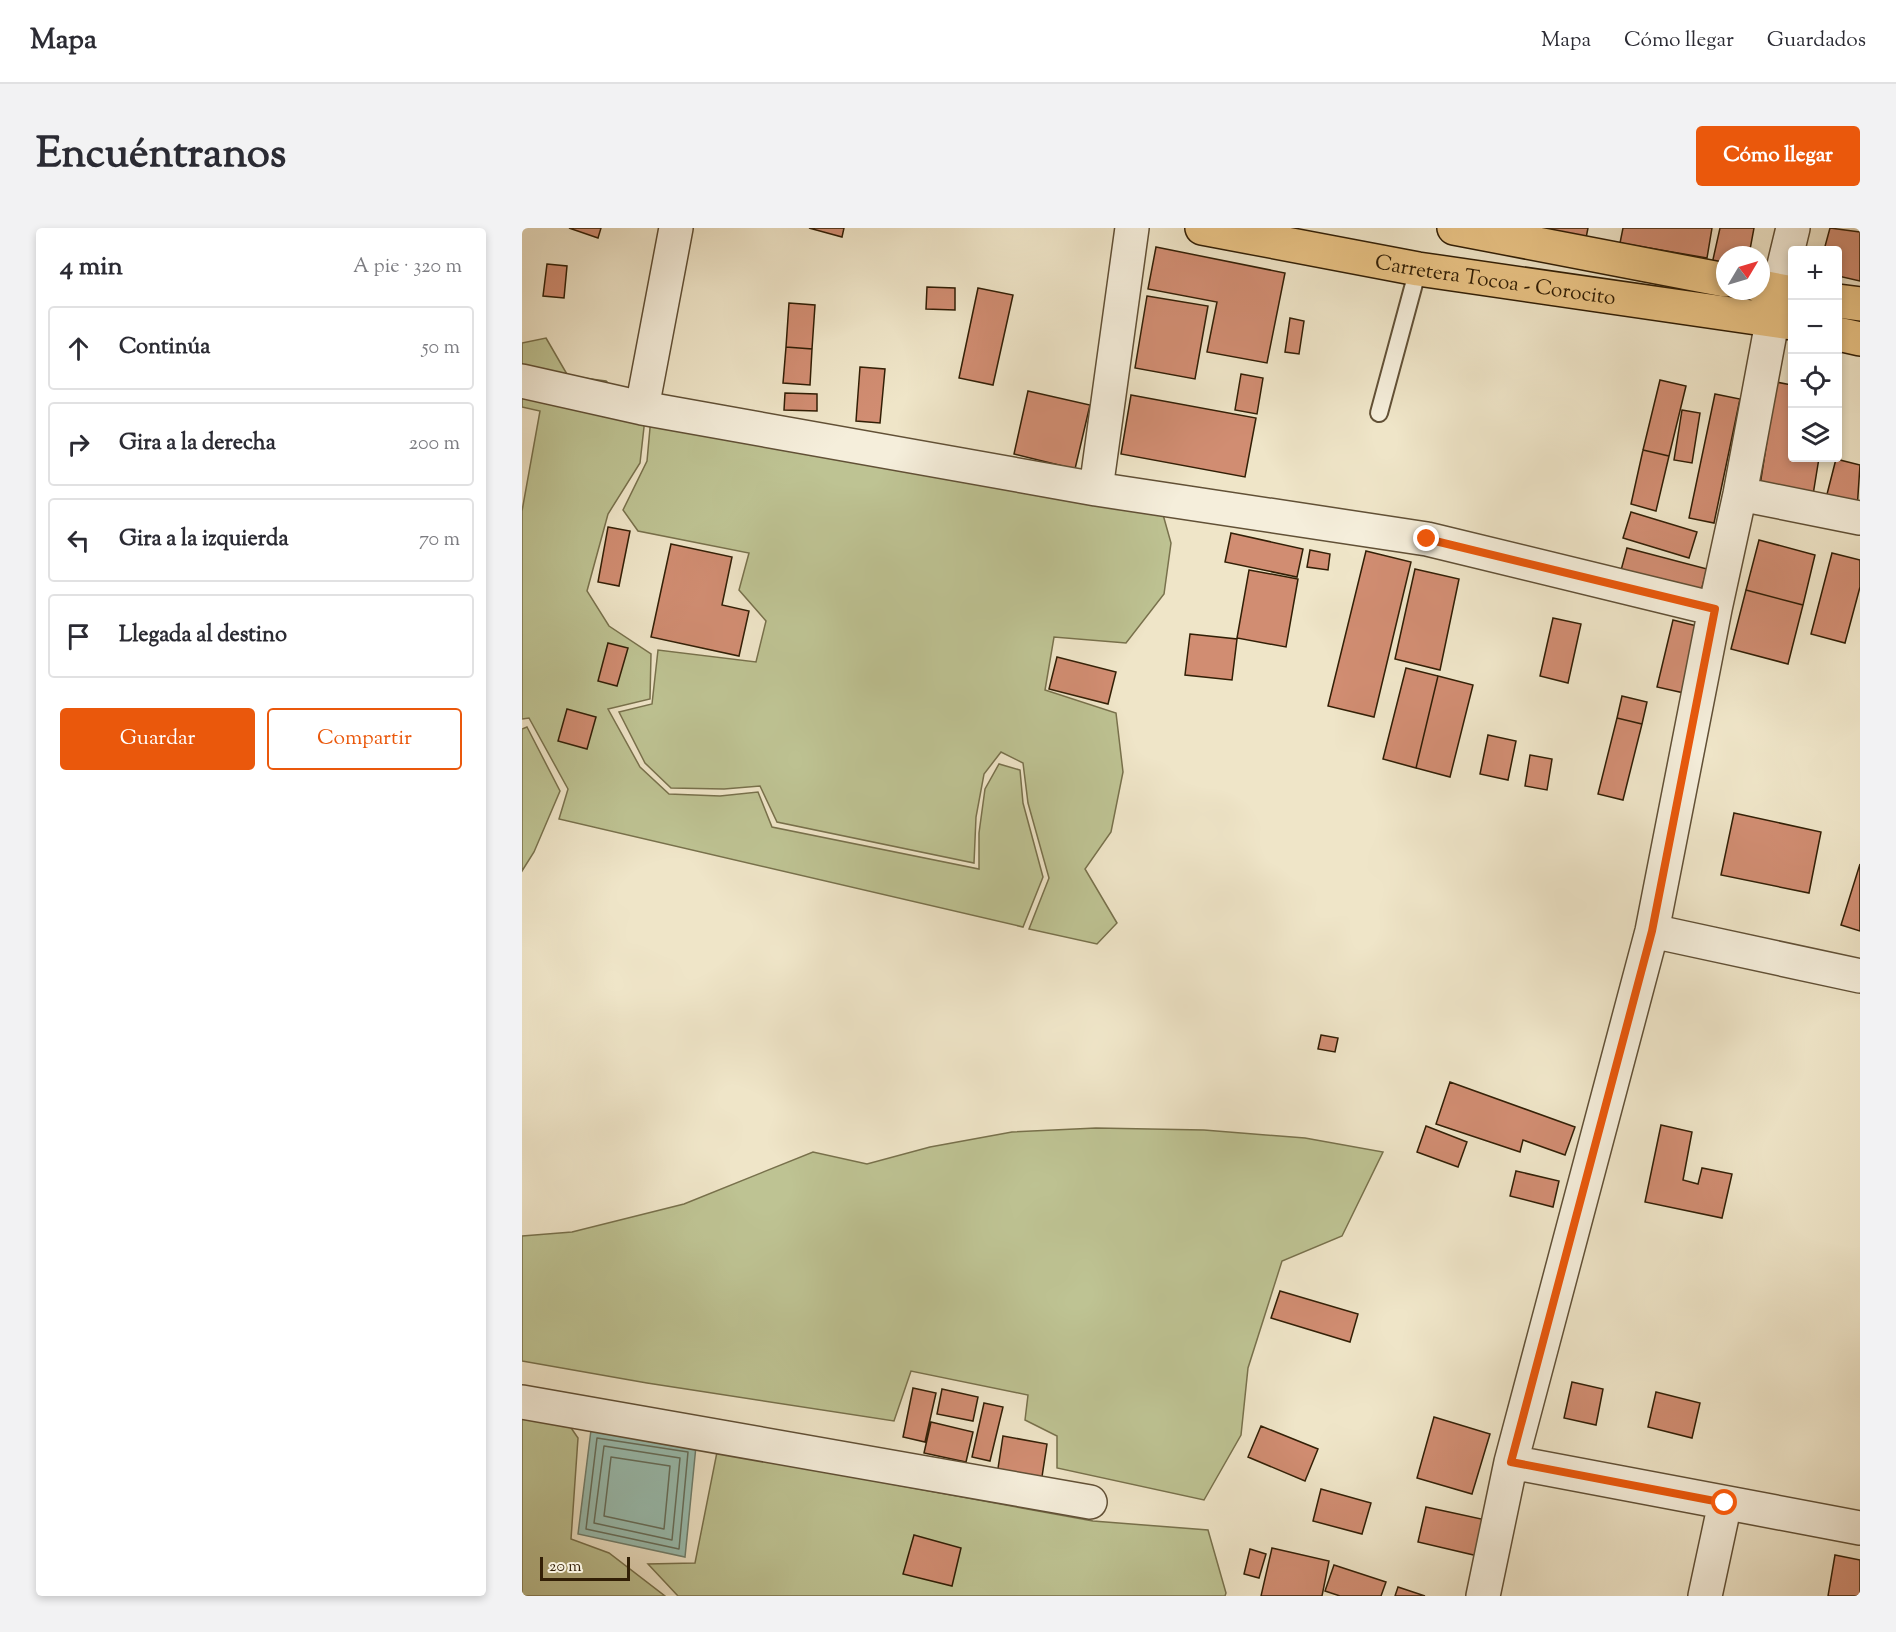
<!DOCTYPE html>
<html lang="es">
<meta charset="utf-8">
<style>
:root{--surface:#fff;--page:#f2f2f3;--text:#2b2b33;--muted:#7c7c81;--line:#e1e1e2;--accent:#ea580c}
body{margin:0;font-family:"Sorts Mill Goudy",serif;background:var(--page);color:var(--text)}
.controls{position:absolute;right:18px;top:18px;display:grid;overflow:hidden;border-radius:6px;box-shadow:0 3px 9px #0003}
.controls button{width:54px;height:54px;display:grid;place-items:center;padding:0;border:0;border-bottom:2px solid var(--line);background:var(--surface);color:var(--text);font:30px sans-serif}
.compass{position:absolute;left:1194px;top:18px;width:54px;height:54px;border-radius:50%;background:var(--surface);box-shadow:0 3px 9px #0003;rotate:52deg}
.scale{position:absolute;left:18px;bottom:15px;width:90px;box-sizing:border-box;padding-left:6px;border:3px solid #321f06;border-top:0;font-size:16px;line-height:21px;white-space:nowrap;color:#321f06;-webkit-text-stroke:4px #f5eedb;paint-order:stroke}
.stop{position:absolute;width:18px;height:18px;margin:-14px;border:4px solid #ea580c;border-radius:50%;background:#fff}
.stop.end{background:#ea580c;border-color:#fff;box-shadow:0 2px 6px #0008}
.list{margin:0;padding:0;list-style:none}
h2{display:flex;justify-content:space-between;align-items:center;height:78px;margin:0;padding:0 24px;font-size:26px}
h2 small{font-size:20px;font-weight:400;color:var(--muted)}
.list li{display:grid;grid-template-columns:39px 1fr auto;gap:18px;align-items:center;box-sizing:border-box;height:84px;margin:0 12px 12px;padding:0 12px;border:2px solid var(--line);border-radius:6px}
.list b{display:block;font-size:22px;white-space:nowrap}
.list em{font-size:20px;font-style:normal;color:var(--muted)}
.actions{display:flex;gap:12px;padding:18px 24px}
.actions a{flex:1;padding:14px 0;border:2px solid var(--accent);border-radius:6px;text-align:center;font-size:21px;color:var(--accent)}
.actions .main{background:var(--accent);color:#fff}
.icon{flex:none;width:33px;height:33px;fill:none;stroke:currentColor;stroke-width:2;stroke-linecap:round;stroke-linejoin:round}
.map{position:relative;flex:none;width:1338px;height:1368px;overflow:hidden;border-radius:6px}
header{display:flex;align-items:center;gap:36px;box-sizing:border-box;height:84px;padding:0 30px;background:var(--surface);border-bottom:2px solid var(--line)}
header strong{font-size:28px}
nav{display:flex;gap:33px;margin-inline-start:auto;font-size:21px}
.intro{display:flex;align-items:center;justify-content:space-between;box-sizing:border-box;height:144px;padding:0 36px}
h1{margin:0;font-size:42px}
.button{padding:15px 27px;border-radius:6px;background:var(--accent);color:#fff;font-size:21px;font-weight:700}
main{display:flex;gap:36px;padding:0 36px}
aside{flex:1;background:var(--surface);border-radius:6px;box-shadow:0 3px 9px #0003}
.map>svg:first-child{display:block}
.green{fill:#bec393;stroke:#78714c;stroke-width:1.5}
.water{fill:#9abfb2;stroke:#707f6d;stroke-width:1.5}
.lines{fill:none;stroke-linecap:round;stroke-linejoin:round}
.shore{stroke:#666f5c;stroke-width:1.5}
.building{fill:#d18d72;stroke:#321f06;stroke-width:1.5}
.lane-casing{stroke:#615036;stroke-width:20}
.street-casing{stroke:#615036;stroke-width:36}
.primary-casing{stroke:#321f06;stroke-width:36}
.lane{stroke:#f5eedb;stroke-width:16}
.street{stroke:#f5eedb;stroke-width:33}
.primary{stroke:#e8c284;stroke-width:33}
.route{stroke:#ea580c;stroke-width:8}
.labels{text-anchor:middle;stroke-width:4.5;stroke-linejoin:round;paint-order:stroke}
.street-label{font-size:21px;fill:#321f06;stroke:#f5eedb}
</style>
<header>
<strong>Mapa</strong>
<nav><a>Mapa</a><a>Cómo llegar</a><a>Guardados</a></nav>
</header>
<div class="intro"><h1>Encuéntranos</h1><a class="button">Cómo llegar</a></div>
<main>
<aside>
<h2>4 min<small>A pie · 320 m</small></h2>
<ul class="list">
<li><svg class="icon" aria-label="ahead" viewBox="0 0 24 24"><path d="M12 20V5M6 11l6-6 6 6"/></svg><div><b>Continúa</b></div><em>50 m</em></li>
<li><svg class="icon" aria-label="right" viewBox="0 0 24 24"><path d="M7 20v-9h11M14 6l5 5-5 5"/></svg><div><b>Gira a la derecha</b></div><em>200 m</em></li>
<li><svg class="icon" aria-label="left" viewBox="0 0 24 24"><path d="M17 20v-9H6M10 6l-5 5 5 5"/></svg><div><b>Gira a la izquierda</b></div><em>70 m</em></li>
<li><svg class="icon" aria-label="arrive" viewBox="0 0 24 24"><path d="M6 21V4h12l-3 4 3 4H6"/></svg><div><b>Llegada al destino</b></div></li>
</ul>
<div class="actions"><a class="main">Guardar</a><a>Compartir</a></div>
</aside>
<div class="map">
<svg width="1338" height="1368" viewBox="0 0 1338 1368">
<rect width="100%" height="100%" fill="#efe5c8"/>
<filter id="stains"><feTurbulence type="fractalNoise" baseFrequency=".00333" numOctaves="4"/><feColorMatrix values="0 0 0 0 .2 0 0 0 0 .09 0 0 0 0 .02 0 0 0 .5 -.17"/></filter>
<radialGradient id="worn" r=".72"><stop offset=".6" stop-color="#630" stop-opacity="0"/><stop offset="1" stop-color="#630" stop-opacity=".3"/></radialGradient>
<path class="green" d="M24 110 46 148 84 153 123 190 118 235 86 286 65 363 87 398 129 426 128 471 86 481 118 539 147 566 198 568 236 564 250 599 457 641V605L463 561 477 536 498 542 501 575 521 649 501 699 37 591 46 561 7 490 0 491V283L18 183 0 179V115Z
M129 189 640 283 649 315 642 366 604 415 532 409 523 462 594 485 601 544 589 604 563 641 595 695 575 716 507 701 527 650 506 575 501 535 479 524 462 546 454 589 452 635 255 594 238 558 202 561 149 560 123 535 97 484 130 476 136 422 234 434 244 393 217 362 227 325 116 303 101 282 125 233Z
M5 499 38 563 12 624 0 643V501Z
M574 900 682 902 783 910 861 924 820 1008 760 1033 726 1140 719 1207 682 1272 535 1240V1208L503 1192 506 1167 389 1143 372 1193 125 1155 0 1133V1008L50 1004 162 976 291 924 345 936 408 919 490 904Z
M0 1185 43 1191 56 1210 49 1311 87 1325 143 1368H0Z
M195 1224 571 1293 686 1302 704 1365 703 1368H156L126 1336 173 1335Z"/>
<path class="water" d="M69 1202 174 1218 163 1329 56 1306Z"/>
<g class="lines">
<path class="shore" d="M75 1210 166 1224 157 1321 64 1301Z
M82 1218 158 1230 150 1312 72 1295Z
M89 1229 148 1238 142 1301 82 1288Z"/>
</g>
<path class="building" d="M47 0H79L76 10Z
M287 0H322L320 9Z
M996 0H1066L1063 15Z
M1101 0H1190L1185 30 1098 15Z
M1198 0H1232L1227 27H1203V39L1190 36Z
M1308 0 1338 4V53L1316 48V22H1302Z
M634 19 763 45 745 135 685 124 695 74 626 61Z
M25 36 45 38 42 70 21 68Z
M405 59 433 60V82L404 81Z
M456 60 491 67 471 157 437 150Z
M625 68 686 78 673 151 613 140Z
M267 75 293 77 290 121 264 119Z
M768 90 782 93 777 126 763 124Z
M264 119 290 121 288 157 261 155Z
M338 139 363 141 358 195 334 193Z
M719 146 741 150 735 186 713 182Z
M1138 152 1164 158 1147 228 1121 222Z
M1254 154 1270 157V230H1297L1290 273 1237 264Z
M506 163 568 177 553 241 492 226Z
M263 165 295 166V183L262 182Z
M1193 166 1218 171 1192 295 1167 290Z
M609 167 734 190 723 249 599 226Z
M1160 182 1178 185 1170 235 1152 232Z
M1121 222 1147 228 1134 283 1109 276Z
M1314 231 1338 237 1335 282 1303 274Z
M1109 284 1175 304 1167 330 1101 310Z
M86 299 108 303 97 358 76 354Z
M709 305 781 321 775 349 703 334Z
M1237 312 1293 327 1281 377 1224 362Z
M149 316 210 329 200 377 227 383 217 428 129 409Z
M1105 320 1185 341 1178 367 1098 346Z
M788 322 808 326 806 342 785 339Z
M844 323 889 334 852 489 806 478Z
M1310 325 1338 332V359L1323 415 1289 406Z
M893 341 937 351 918 442 873 431Z
M727 342 776 351 764 419 715 410Z
M1224 362 1281 377 1266 436 1209 421Z
M1031 390 1059 396 1046 455 1018 448Z
M1151 392 1187 401 1171 467 1135 459Z
M668 406 715 411 710 452 663 447Z
M86 415 106 420 95 458 76 453Z
M535 429 594 444 586 476 527 461Z
M884 440 916 448 894 540 861 531Z
M916 448 951 457 928 549 894 540Z
M1100 468 1125 474 1120 496 1095 490Z
M45 481 74 489 65 521 36 513Z
M1095 490 1120 496 1101 572 1076 566Z
M966 507 994 513 986 552 958 546Z
M1008 527 1030 531 1025 562 1003 558Z
M1212 585 1299 604 1287 665 1199 647Z
M1338 636V703L1319 697Z
M799 807 816 810 813 824 796 821Z
M928 854 1053 899 1043 927 1001 912 998 924 914 896Z
M1139 897 1170 904 1161 952 1176 956 1180 940 1210 946 1200 990 1123 974Z
M904 898 945 914 936 939 895 924Z
M994 943 1037 953 1031 979 988 968Z
M758 1063 836 1086 828 1114 749 1090Z
M1050 1154 1081 1161 1074 1197 1042 1190Z
M391 1160 414 1165 403 1214 381 1209Z
M420 1161 456 1169 451 1193 415 1186Z
M1134 1164 1178 1175 1170 1210 1126 1199Z
M462 1175 481 1179 468 1233 450 1229Z
M912 1189 968 1206 950 1266 895 1250Z
M409 1194 451 1204 444 1234 402 1225Z
M739 1198 796 1221 783 1253 726 1229Z
M481 1208 525 1216 519 1255 475 1247Z
M799 1261 849 1275 840 1306 791 1293Z
M904 1279 964 1292 956 1328 896 1314Z
M392 1307 439 1320 430 1358 381 1346Z
M750 1320 807 1333 800 1368H739Z
M728 1321 744 1326 737 1350 722 1346Z
M1313 1327 1338 1332V1368H1306Z
M812 1337 864 1354 859 1368H818L803 1363Z
M876 1359 903 1368H873Z"/>
<g class="lines">
<defs>
<path id="lane" d="M857 185 896 41"/>
<path id="street" d="M0 153 120 180 574 261 905 311 1193 381
M120 180 154 0
M574 261 610 0
M1218 266 1338 290
M1130 703 1338 748
M0 1174 568 1274
M989 1234 1338 1300
M961 1368 989 1234 1130 703 1193 381 1218 266 1256 62 1271 0
M1183 1368 1203 1275"/>
<g id="primary">
<path id="s1" d="M680 0 896 41 1270 95"/>
<path d="M932 0 1203 52"/>
<path d="M1239 59 1270 65"/>
<path d="M1316 73 1338 76"/>
<path d="M1316 106 1338 111"/>
</g>
</defs>
<use href="#lane" class="lane-casing"/>
<use href="#street" class="street-casing"/>
<use href="#primary" class="primary-casing"/>
<use href="#lane" class="lane"/>
<use href="#street" class="street"/>
<use href="#primary" class="primary"/>
</g>
<g class="lines">
<path class="route" d="M905 311 1193 381 1130 703 989 1234 1203 1275"/>
</g>
<g class="labels">
<g class="street-label">
<text dy="7" stroke="none"><textPath href="#s1" startOffset="298">Carretera Tocoa - Corocito</textPath></text>
</g>
</g>
<rect width="100%" height="100%" filter="url(#stains)"/>
<rect width="100%" height="100%" fill="url(#worn)"/>
</svg>
<div class="controls">
<button>+</button>
<button>−</button>
<button><svg class="icon" aria-label="locate" viewBox="0 0 24 24"><circle cx="12" cy="12" r="6"/><path d="M12 2v4M12 18v4M2 12h4M18 12h4"/></svg></button>
<button><svg class="icon" aria-label="layers" viewBox="0 0 24 24"><path d="M12 4l9 5-9 5-9-5zM3 14l9 5 9-5"/></svg></button>
</div>
<svg class="compass" viewBox="-18 -18 36 36"><path d="M0-13l5 13h-10z" fill="#e53935"/><path d="M0 13l5-13h-10z" fill="#7c7c81"/></svg>
<div class="scale">20 m</div>
<div class="stop" style="left:1203px;top:1275px"></div>
<div class="stop end" style="left:905px;top:311px"></div>
</div>
</main>
